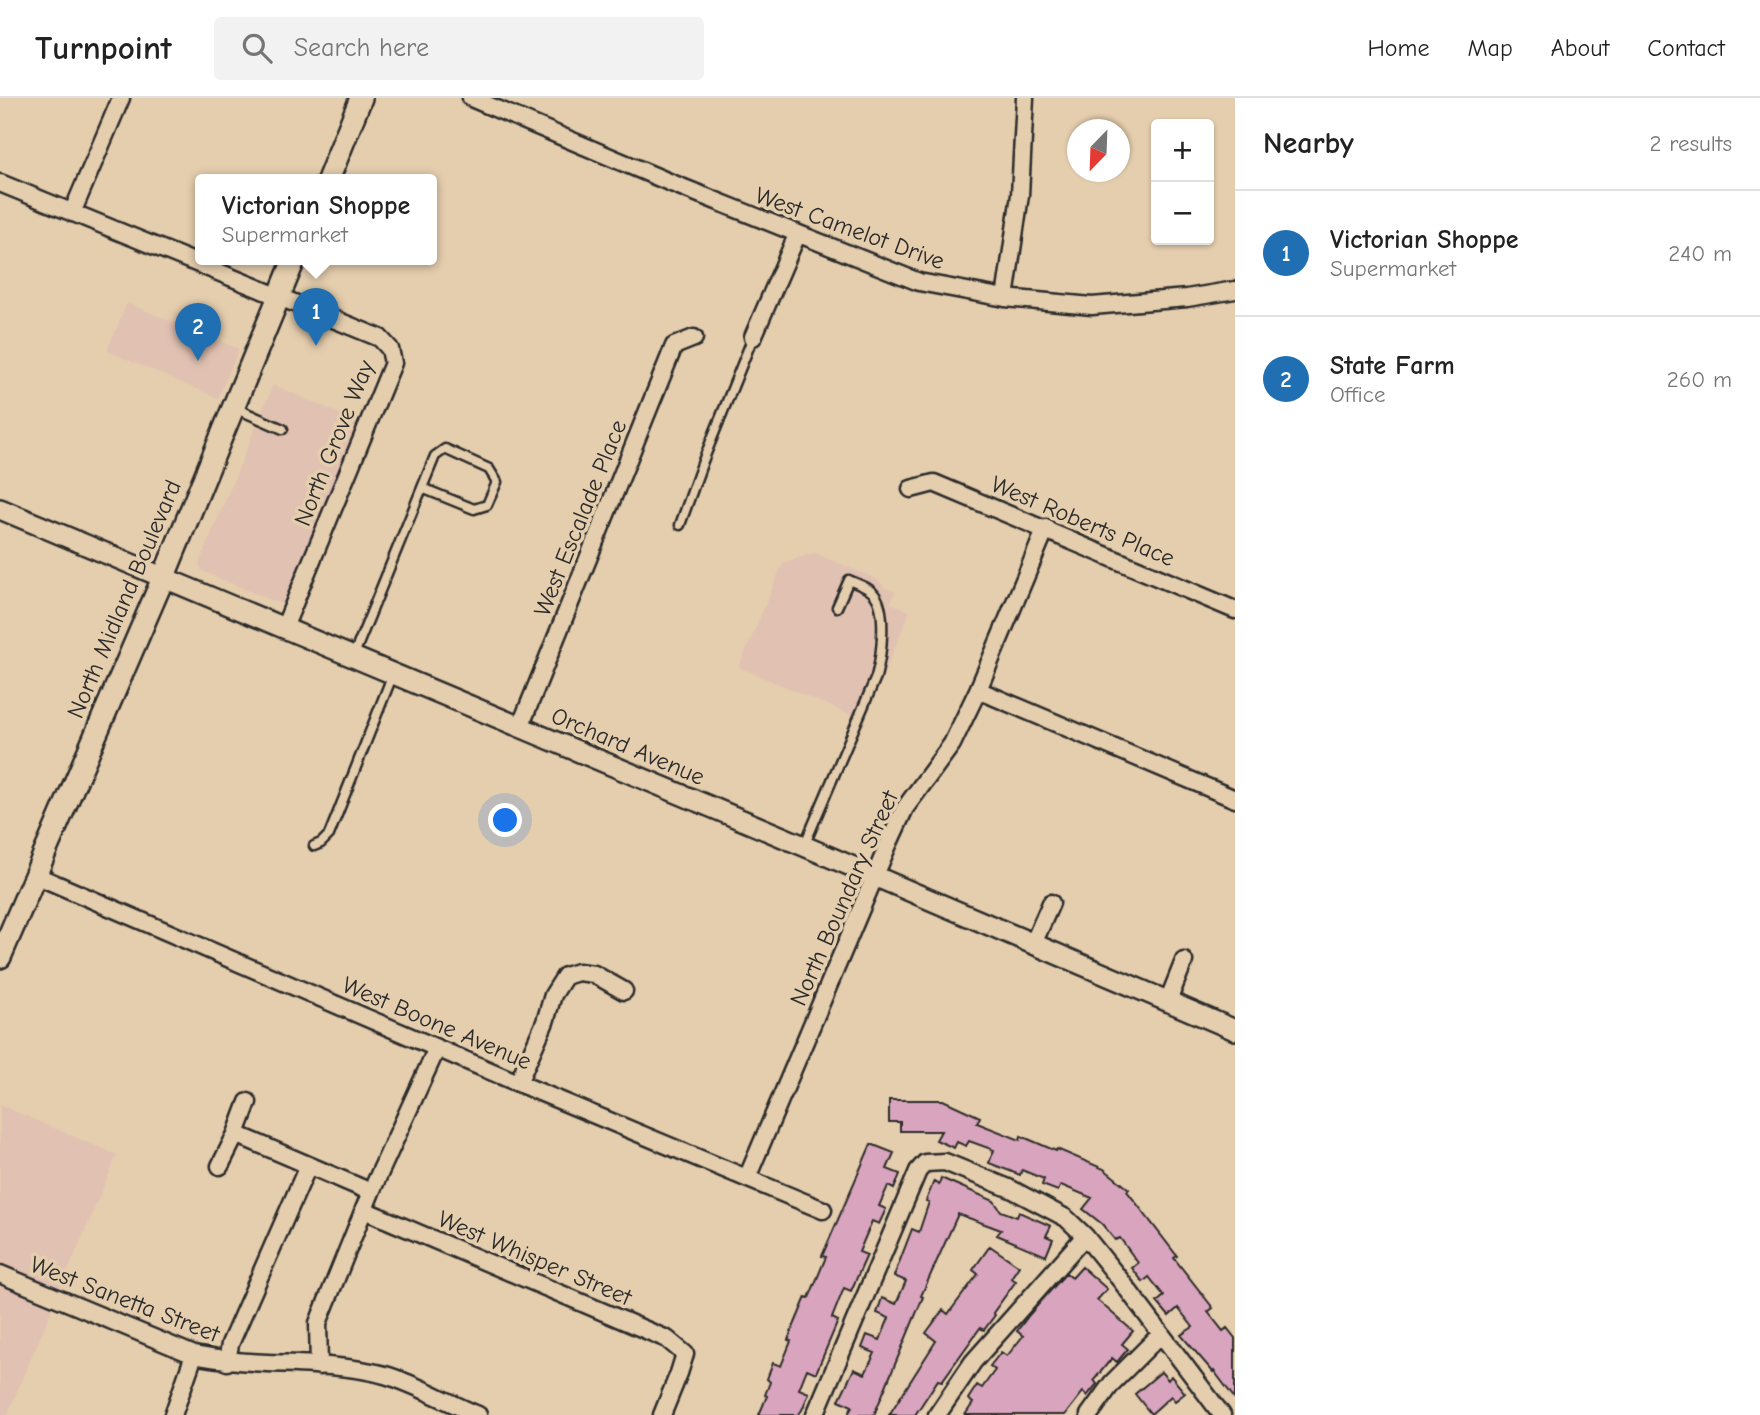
<!DOCTYPE html>
<meta charset="utf-8">
<style>
:root{--surface:#fff;--page:#f2f2f2;--text:#222;--muted:#767676;--line:#e0e0e0;--accent:#1f6fb2}
body{margin:0;font-family:"Comic Neue",sans-serif;background:var(--page);color:var(--text)}
.controls{position:absolute;right:21px;top:21px;display:grid;overflow:hidden;border-radius:7px;box-shadow:0 2px 5px #0004}
.controls button{width:63px;height:63px;display:grid;place-items:center;padding:0;border:0;border-bottom:2px solid var(--line);background:var(--surface);color:var(--text);font:35px sans-serif}
.compass{position:absolute;left:1067px;top:21px;width:63px;height:63px;border-radius:50%;background:var(--surface);box-shadow:0 2px 5px #0004;rotate:203deg}
.you{position:absolute;left:506px;top:723px;width:24px;height:24px;margin:-18px;border:5px solid #fff;border-radius:50%;background:#1a73e8;box-shadow:0 0 0 10px #1a73e833}
.badge{display:grid;place-items:center;width:46px;height:46px;border-radius:50%;background:var(--accent);color:#fff;font-size:23px;font-weight:700}
.pin{position:absolute;translate:-50% -58px;filter:drop-shadow(0 2px 4px #0008)}
.pin::after{content:'';position:absolute;top:37px;width:24px;height:21px;background:inherit;clip-path:polygon(0 0,100% 0,50% 100%)}
.popup{position:absolute;left:195px;top:76px;width:242px;height:91px;box-sizing:border-box;display:grid;place-content:center;border-radius:7px;background:var(--surface);filter:drop-shadow(0 2px 5px #0005);font-size:23px;white-space:nowrap;color:var(--muted)}
.popup b{font-size:26px;color:var(--text)}
.popup::after{content:'';position:absolute;left:50%;top:100%;margin-left:-14px;border:14px solid transparent;border-top-color:var(--surface)}
.list{margin:0;padding:0;list-style:none}
h2{display:flex;justify-content:space-between;align-items:center;height:91px;margin:0;padding:0 28px;font-size:30px}
h2 small{font-size:23px;font-weight:400;color:var(--muted)}
.list li{display:grid;grid-template-columns:46px 1fr auto;gap:21px;align-items:center;box-sizing:border-box;height:126px;padding:0 28px;border-top:2px solid var(--line)}
.list b{display:block;font-size:26px;white-space:nowrap}
.list p{margin:0;font-size:23px;white-space:nowrap;color:var(--muted)}
.list em{font-size:23px;font-style:normal;color:var(--muted)}
.icon{flex:none;width:38px;height:38px;fill:none;stroke:currentColor;stroke-width:2;stroke-linecap:round;stroke-linejoin:round}
.map{position:relative;flex:none;width:1235px;height:1317px;overflow:hidden}
header{display:flex;align-items:center;gap:42px;box-sizing:border-box;height:98px;padding:0 35px;background:var(--surface);border-bottom:2px solid var(--line)}
header strong{font-size:33px}
nav{display:flex;gap:38px;margin-inline-start:auto;font-size:24px}
.search{width:490px;height:63px;background:var(--page);display:flex;align-items:center;gap:18px;box-sizing:border-box;padding:0 24px;border-radius:7px;color:var(--muted);font-size:26px}
main{display:flex}
aside{flex:1;background:var(--surface)}
.map>svg:first-child{display:block}
.built{fill:#e1c1b2}
.building{fill:#d9a4bd;stroke:#2b2b2b;stroke-width:2}
.lines{fill:none;stroke-linecap:round;stroke-linejoin:round}
.service-casing{stroke:#2b2b2b;stroke-width:13}
.minor-casing{stroke:#2b2b2b;stroke-width:21}
.tertiary-casing{stroke:#2b2b2b;stroke-width:24}
.secondary-casing{stroke:#2b2b2b;stroke-width:26}
.service{stroke:#e5ceae;stroke-width:8}
.minor{stroke:#e5ceae;stroke-width:16}
.tertiary{stroke:#e5ceae;stroke-width:19}
.secondary{stroke:#e5ceae;stroke-width:21}
.labels{text-anchor:middle;stroke-width:7;stroke-linejoin:round;paint-order:stroke}
.street-label{font-size:24px;fill:#2b2b2b;stroke:#e5ceae}
</style>
<header>
<strong>Turnpoint</strong>
<div class="search"><svg class="icon" aria-label="search" viewBox="0 0 24 24"><circle cx="10" cy="10" r="6"/><path d="M15 15l6 6"/></svg>Search here</div>
<nav><a>Home</a><a>Map</a><a>About</a><a>Contact</a></nav>
</header>
<main>
<div class="map">
<svg width="1235" height="1317" viewBox="0 0 1235 1317">
<rect width="100%" height="100%" fill="#e5ceae"/>
<filter id="ink" filterUnits="userSpaceOnUse"><feTurbulence type="fractalNoise" baseFrequency=".0143" numOctaves="2"/><feDisplacementMap in="SourceGraphic" scale="14" xChannelSelector="R" yChannelSelector="G"/><feConvolveMatrix kernelMatrix="1 2 1 2 8 2 1 2 1" color-interpolation-filters="sRGB"/></filter>
<g filter="url(#ink)">
<path class="built" d="M127 205 239 251 218 300 107 253Z
M273 287 362 325 285 508 202 473 199 466Z
M814 455 877 481 885 490 895 494 891 505 910 513 865 623 739 569 783 465Z
M0 1007 117 1057 7 1317H0Z"/>
<path class="building" d="M889 1002H943L980 1019 977 1025 1020 1042 1021 1038 1056 1053 1057 1051 1104 1071 1129 1091 1127 1093 1177 1158 1174 1160 1213 1210 1208 1214 1223 1233 1227 1230 1235 1240V1301L1214 1273 1213 1274 1181 1237 1193 1229 1178 1210 1169 1218 1157 1204 1164 1198 1149 1179 1143 1184 1132 1170 1138 1165 1120 1140 1115 1142 1102 1126 1083 1111 1092 1100 1061 1087 1058 1093 1042 1087 1044 1081 1022 1072 1020 1077 989 1065 994 1052 969 1043 966 1048 957 1044 954 1050 936 1042 941 1033H900V1024H889Z
M871 1046 894 1055 887 1071 900 1076 894 1091 888 1088 879 1108 886 1111 879 1126 872 1123 859 1154 867 1157 851 1193 844 1190 832 1220 838 1223 816 1275 807 1271 799 1291 809 1295 802 1312 798 1317H759L767 1298 765 1297 770 1284 767 1281 773 1265 781 1268 791 1243 788 1242 806 1199 809 1200 826 1159 822 1158Z
M941 1080 994 1103 1001 1113 1017 1119 1019 1114 1051 1128 1046 1138 1053 1141 1046 1158 997 1137 1001 1132 958 1116 921 1198 923 1199 874 1317H848L852 1308 839 1302 854 1271 865 1276 875 1255 862 1250 867 1237 880 1242 889 1220 877 1215 882 1200 896 1206 906 1183 894 1178 912 1131 919 1134 929 1104 926 1103 934 1083 939 1086Z
M990 1148 1019 1168 1011 1180 1016 1183 993 1215 995 1217 984 1232 980 1230 942 1283 938 1282 915 1317H889L936 1243 926 1235 943 1212 948 1216 978 1176 973 1172Z
M1082 1169 1107 1191 1097 1202 1133 1233 1122 1246 1128 1251 1117 1264 1112 1260 1094 1282 1097 1286 1087 1298 1083 1294 1065 1317H965L973 1305 968 1301 977 1287 982 1290 995 1272 990 1268 1001 1254 1007 1258 1023 1238 1017 1233 1029 1217 1066 1175 1072 1180Z
M1161 1274 1168 1282 1171 1278 1185 1295 1175 1303 1171 1298 1151 1316 1135 1296Z"/>
<g class="lines">
<defs>
<path id="service" d="M235 310 283 331
M680 427 703 363 753 239
M353 559 435 358 445 351 489 371 497 384 487 407 474 411 422 390
M314 748 321 745 329 737 393 576
M804 748 876 579C881 560 888 512 874 496 869 489 857 486 849 482L837 509"/>
<path id="minor" d="M471 0 669 84 919 184 1005 200 1092 208 1187 200 1235 192
M0 85 380 240 390 251 393 265 284 530
M72 115 121 0
M1005 200 1020 97 1025 0
M753 239 797 137
M911 391 934 385 1235 512
M978 592 1235 701
M520 629 674 248 694 240
M35 777 518 985 823 1112
M1033 846 1051 805
M1168 903 1184 863
M518 985 545 924 553 897 565 878 578 874 594 876 624 893
M248 1004 236 1036 371 1094
M220 1068 236 1036
M747 1080 888 747 905 710 952 646 978 592 1046 430
M364 1112 667 1241 685 1256 679 1275 662 1317
M0 1176 194 1257C257 1270 324 1261 385 1277 414 1285 449 1305 478 1317
M227 1264 230 1246 308 1068
M319 1268 318 1225 371 1094 437 950
M173 1317 194 1257
M815 1317 918 1073 925 1065 945 1064 1011 1091 1066 1120 1085 1138 1122 1184 1222 1317
M937 1317 973 1264 1085 1138
M1089 1317 1112 1285 1161 1236"/>
<path id="tertiary" d="M0 411 804 748 1235 932"/>
<path id="secondary" d="M328 82 361 0
M0 859 164 478 294 162"/>
</defs>
<use href="#service" class="service-casing"/>
<use href="#minor" class="minor-casing"/>
<use href="#tertiary" class="tertiary-casing"/>
<use href="#secondary" class="secondary-casing"/>
<use href="#service" class="service"/>
<use href="#minor" class="minor"/>
<use href="#tertiary" class="tertiary"/>
<use href="#secondary" class="secondary"/>
</g>
</g>
<g class="labels">
<g class="street-label">
<text transform="translate(850 130) rotate(20)" y="8">West Camelot Drive</text>
<text transform="translate(334 345) rotate(-68)" y="8">North Grove Way</text>
<text transform="translate(580 420) rotate(-68)" y="8">West Escalade Place</text>
<text transform="translate(1083 423) rotate(23)" y="8">West Roberts Place</text>
<text transform="translate(124 501) rotate(-67)" y="8">North Midland Boulevard</text>
<text transform="translate(628 648) rotate(23)" y="8">Orchard Avenue</text>
<text transform="translate(844 800) rotate(-66)" y="8">North Boundary Street</text>
<text transform="translate(437 925) rotate(23)" y="8">West Boone Avenue</text>
<text transform="translate(535 1160) rotate(23)" y="8">West Whisper Street</text>
<text transform="translate(125 1201) rotate(21)" y="8">West Sanetta Street</text>
</g>
</g>
</svg>
<div class="controls">
<button>+</button>
<button>−</button>
</div>
<svg class="compass" viewBox="-18 -18 36 36"><path d="M0-13l5 13h-10z" fill="#e53935"/><path d="M0 13l5-13h-10z" fill="#767676"/></svg>
<div class="you"></div>
<div class="pin badge" style="left:316px;top:248px">1</div>
<div class="popup"><b>Victorian Shoppe</b>Supermarket</div>
<div class="pin badge" style="left:198px;top:263px">2</div>
</div>
<aside>
<h2>Nearby<small>2 results</small></h2>
<ul class="list">
<li><span class="badge">1</span><div><b>Victorian Shoppe</b><p>Supermarket</p></div><em>240 m</em></li>
<li><span class="badge">2</span><div><b>State Farm</b><p>Office</p></div><em>260 m</em></li>
</ul>
</aside>
</main>
